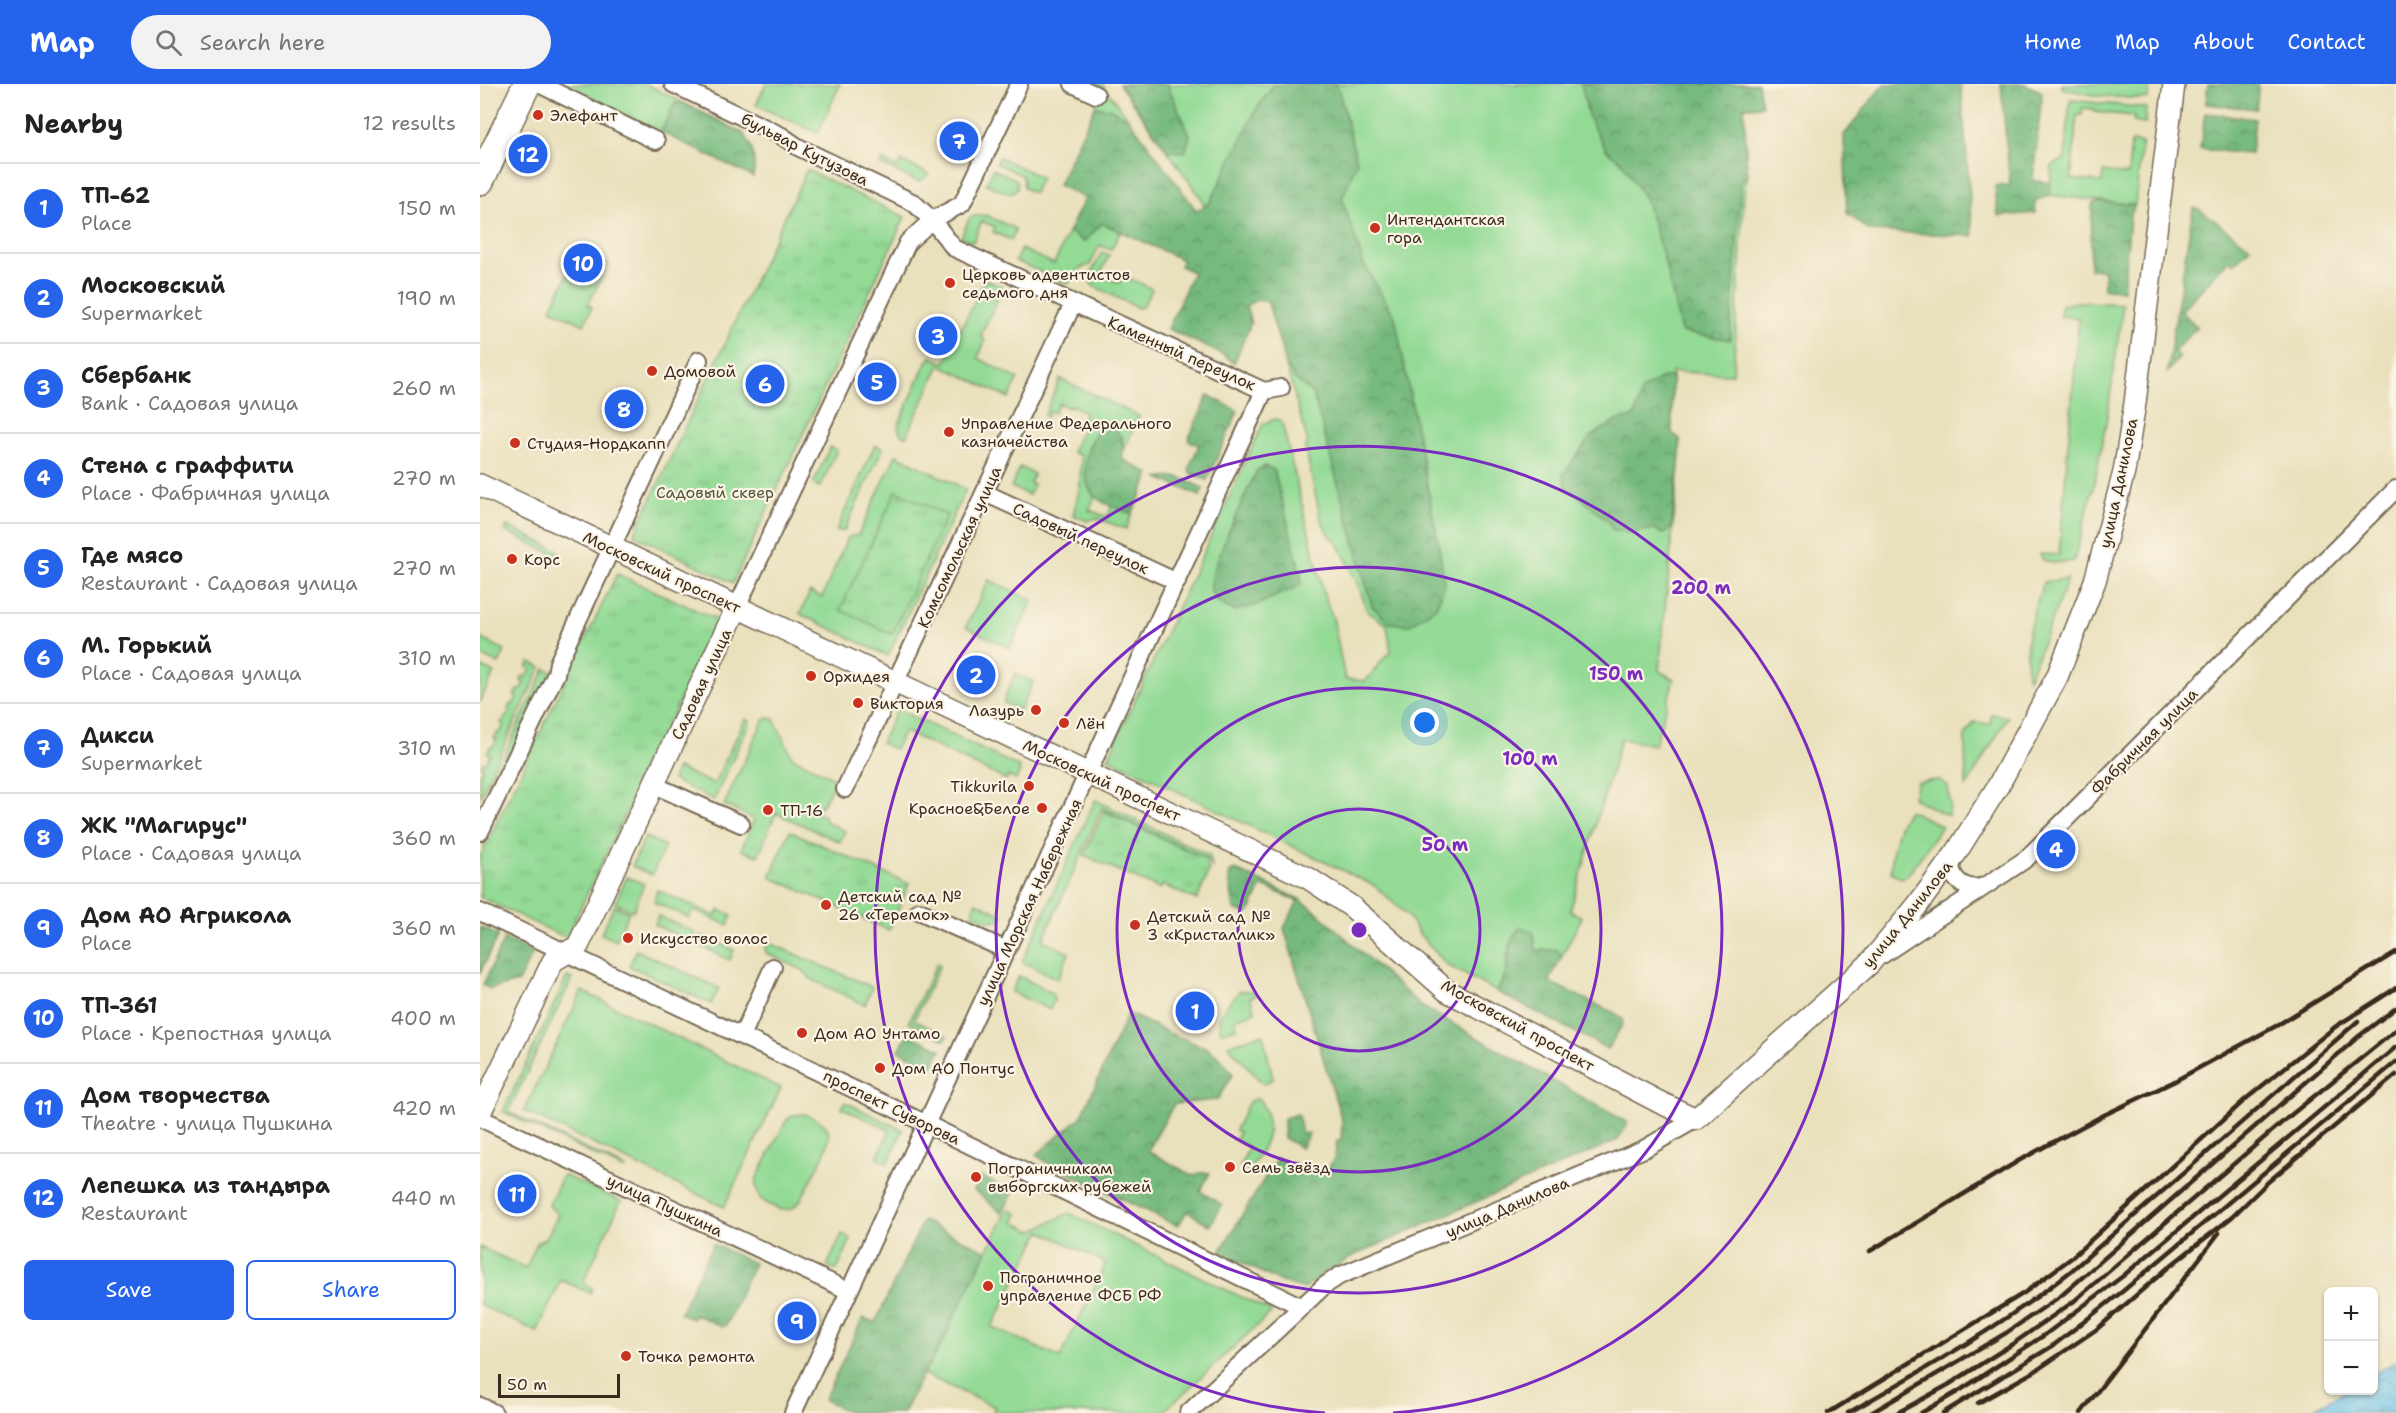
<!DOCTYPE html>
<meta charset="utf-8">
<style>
:root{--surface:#fff;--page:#f2f2f2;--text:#222;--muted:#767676;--line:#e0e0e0;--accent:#2563eb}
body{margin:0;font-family:"Shantell Sans",sans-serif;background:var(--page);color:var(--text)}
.controls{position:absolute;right:18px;bottom:18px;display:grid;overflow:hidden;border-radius:9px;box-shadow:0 2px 4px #0004}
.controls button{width:54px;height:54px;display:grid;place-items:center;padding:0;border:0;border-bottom:2px solid var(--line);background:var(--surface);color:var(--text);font:30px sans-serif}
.scale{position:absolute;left:18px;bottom:15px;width:122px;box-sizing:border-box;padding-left:6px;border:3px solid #3b2a1e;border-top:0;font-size:16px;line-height:21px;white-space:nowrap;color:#3b2a1e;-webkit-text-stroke:4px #fcf5e5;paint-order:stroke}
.you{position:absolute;left:945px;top:639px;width:21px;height:21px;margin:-15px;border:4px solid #fff;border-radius:50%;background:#1a73e8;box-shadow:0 0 0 9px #1a73e833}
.badge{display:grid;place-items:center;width:39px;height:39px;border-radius:50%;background:var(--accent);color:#fff;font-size:20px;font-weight:700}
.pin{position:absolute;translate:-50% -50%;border:3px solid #fff;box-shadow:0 2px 6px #0006}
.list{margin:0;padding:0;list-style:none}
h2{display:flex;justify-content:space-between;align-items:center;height:78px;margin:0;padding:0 24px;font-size:26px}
h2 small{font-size:20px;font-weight:400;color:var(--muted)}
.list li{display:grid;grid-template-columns:39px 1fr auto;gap:18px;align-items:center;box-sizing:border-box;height:90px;padding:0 24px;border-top:2px solid var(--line)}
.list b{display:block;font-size:22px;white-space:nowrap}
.list p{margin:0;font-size:20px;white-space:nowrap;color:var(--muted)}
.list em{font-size:20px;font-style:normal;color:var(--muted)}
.actions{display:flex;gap:12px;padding:18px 24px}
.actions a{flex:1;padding:14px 0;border:2px solid var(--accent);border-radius:9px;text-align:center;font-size:21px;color:var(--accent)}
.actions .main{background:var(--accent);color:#fff}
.icon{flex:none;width:33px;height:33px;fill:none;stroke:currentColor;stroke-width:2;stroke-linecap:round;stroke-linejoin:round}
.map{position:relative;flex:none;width:1916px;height:1329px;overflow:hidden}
header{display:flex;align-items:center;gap:36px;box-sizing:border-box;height:84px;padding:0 30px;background:var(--accent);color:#fff}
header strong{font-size:28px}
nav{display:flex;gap:33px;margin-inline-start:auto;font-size:21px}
.search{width:420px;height:54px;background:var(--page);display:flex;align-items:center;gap:15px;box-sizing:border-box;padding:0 21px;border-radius:33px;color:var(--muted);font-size:22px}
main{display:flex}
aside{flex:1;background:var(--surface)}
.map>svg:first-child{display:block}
.green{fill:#93da95;stroke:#67825a;stroke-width:1.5;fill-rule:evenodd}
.forest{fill:url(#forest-crowns);stroke:#58724e;stroke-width:1.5}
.park{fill:url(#park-tufts);stroke:#67825a;stroke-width:1.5}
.water{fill:url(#water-waves);stroke:#547684;stroke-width:1.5}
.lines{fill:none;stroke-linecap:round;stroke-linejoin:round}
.minor-casing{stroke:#786a55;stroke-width:20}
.tertiary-casing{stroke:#786a55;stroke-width:24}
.primary-casing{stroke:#786a55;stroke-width:30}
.minor{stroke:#fff;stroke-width:16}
.tertiary{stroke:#fff;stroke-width:21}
.primary{stroke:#fff;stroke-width:27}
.rail{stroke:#3b2a1e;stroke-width:4.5}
.ring{fill:none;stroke:#7b2cbf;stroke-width:3}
.poi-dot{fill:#c8321e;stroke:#fcf5e5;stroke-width:2}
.labels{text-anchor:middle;stroke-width:4.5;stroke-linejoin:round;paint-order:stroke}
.poi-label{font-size:16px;fill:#3b2a1e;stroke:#fcf5e5;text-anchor:start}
.street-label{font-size:16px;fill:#3b2a1e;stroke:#fcf5e5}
.park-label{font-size:16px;fill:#51563c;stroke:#fcf5e5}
.centre{fill:#7b2cbf;stroke:#fcf5e5;stroke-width:3}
.ring-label{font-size:18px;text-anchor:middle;font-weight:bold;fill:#7b2cbf;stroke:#fcf5e5;stroke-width:4.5;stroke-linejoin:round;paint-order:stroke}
</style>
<header>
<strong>Map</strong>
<div class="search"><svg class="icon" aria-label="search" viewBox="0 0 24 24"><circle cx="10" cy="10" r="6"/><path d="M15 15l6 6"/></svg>Search here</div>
<nav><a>Home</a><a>Map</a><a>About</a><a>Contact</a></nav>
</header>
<main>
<aside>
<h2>Nearby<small>12 results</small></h2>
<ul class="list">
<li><span class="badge">1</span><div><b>ТП-62</b><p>Place</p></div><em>150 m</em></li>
<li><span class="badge">2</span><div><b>Московский</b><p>Supermarket</p></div><em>190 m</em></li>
<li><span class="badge">3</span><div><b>Сбербанк</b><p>Bank · Садовая улица</p></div><em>260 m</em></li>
<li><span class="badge">4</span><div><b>Стена с граффити</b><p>Place · Фабричная улица</p></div><em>270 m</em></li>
<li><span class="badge">5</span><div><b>Где мясо</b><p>Restaurant · Садовая улица</p></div><em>270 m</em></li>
<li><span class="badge">6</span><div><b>М. Горький</b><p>Place · Садовая улица</p></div><em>310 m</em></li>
<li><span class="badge">7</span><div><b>Дикси</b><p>Supermarket</p></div><em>310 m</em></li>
<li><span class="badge">8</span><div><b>ЖК &quot;Магирус&quot;</b><p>Place · Садовая улица</p></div><em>360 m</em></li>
<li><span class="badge">9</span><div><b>Дом АО Агрикола</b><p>Place</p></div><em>360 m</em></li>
<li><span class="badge">10</span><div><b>ТП-361</b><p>Place · Крепостная улица</p></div><em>400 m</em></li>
<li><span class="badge">11</span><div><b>Дом творчества</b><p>Theatre · улица Пушкина</p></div><em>420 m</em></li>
<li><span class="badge">12</span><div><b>Лепешка из тандыра</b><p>Restaurant</p></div><em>440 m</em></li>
</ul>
<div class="actions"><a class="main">Save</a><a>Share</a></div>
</aside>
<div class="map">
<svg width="1916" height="1329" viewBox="0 0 1916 1329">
<defs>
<pattern id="forest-crowns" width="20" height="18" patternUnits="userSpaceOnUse" patternTransform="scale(1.5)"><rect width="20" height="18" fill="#76ba7e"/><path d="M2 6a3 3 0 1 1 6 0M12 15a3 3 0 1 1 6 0" fill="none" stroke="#629767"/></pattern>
<pattern id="park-tufts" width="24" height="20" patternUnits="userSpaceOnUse" patternTransform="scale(1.5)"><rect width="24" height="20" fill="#93da95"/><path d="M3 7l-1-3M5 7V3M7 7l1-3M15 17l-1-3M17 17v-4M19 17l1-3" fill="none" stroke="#80bb80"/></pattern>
<pattern id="water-waves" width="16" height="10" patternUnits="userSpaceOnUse" patternTransform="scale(1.5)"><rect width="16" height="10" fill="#6cc3e9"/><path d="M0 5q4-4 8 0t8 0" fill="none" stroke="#5a9fbc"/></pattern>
</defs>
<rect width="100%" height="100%" fill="#fcf5e5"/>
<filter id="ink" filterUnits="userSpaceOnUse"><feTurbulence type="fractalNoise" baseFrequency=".0167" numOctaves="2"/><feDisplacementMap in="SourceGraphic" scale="12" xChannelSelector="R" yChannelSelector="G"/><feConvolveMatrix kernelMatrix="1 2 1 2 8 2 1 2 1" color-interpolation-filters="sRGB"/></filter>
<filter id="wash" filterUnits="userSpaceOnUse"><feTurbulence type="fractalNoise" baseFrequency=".008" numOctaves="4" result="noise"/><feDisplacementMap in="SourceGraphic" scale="24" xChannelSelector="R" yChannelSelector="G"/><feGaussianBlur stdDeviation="1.35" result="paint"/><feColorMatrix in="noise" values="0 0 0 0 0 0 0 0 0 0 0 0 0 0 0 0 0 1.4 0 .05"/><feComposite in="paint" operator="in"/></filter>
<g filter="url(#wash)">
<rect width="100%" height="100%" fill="#e9e0bc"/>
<path class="green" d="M83 0H166L263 49 201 19H195L181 48Z
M286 0H360L338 49 276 21Z
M612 0H622L649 35 629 24 615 23 618 3Z
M639 0H1278L1282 22 1264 23 1267 92 1264 110 1253 290 1192 288V349L1200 355V372L1179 587 1194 595 1175 661 1141 655 1090 827 1102 833 1082 872 1077 866 1027 869V887L1017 908 967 881 940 851 928 832 895 802 628 674 783 340 795 335 800 336 803 343 845 514 853 534 865 595 885 597C895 588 900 576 911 568L907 541 887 527 880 505 859 461 849 450 841 436 825 363 828 359 788 218 781 215 775 216 724 123 722 115Z
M1582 0H1670L1668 15 1618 12 1582 4Z
M1590 16 1666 24 1665 40 1653 38 1654 32 1614 28V25L1602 24V31H1597L1591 95 1622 98 1623 88 1648 91 1651 58 1662 59 1655 121 1569 111 1572 81 1585 75Z
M519 73 561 93 554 109 544 104 543 92 516 79Z
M402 76 418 84 421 77 449 90 441 97H436L400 80Z
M513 85 537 96V105L530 110 506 100Z
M505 131 536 145 531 156 513 148 515 143 502 137 493 158 481 153 490 133Z
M622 139 641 147 631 166 620 161 610 181 599 185 588 200 535 177 541 165 574 180 589 147 604 158Z
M99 167 128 180 108 221 112 223 104 241 71 225Z
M622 168 629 171 620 191 639 199 643 191 672 205 662 223 658 224 613 202 608 195Z
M505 195 523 203 501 251 505 257 498 274 538 295 529 314 460 281 426 353 420 349 418 342 445 281 451 273 465 279Z
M1599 218 1643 220 1627 334 1614 401 1594 477 1572 479 1563 476 1560 470 1579 471 1599 234 1580 232 1582 221Z
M580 295 659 332 644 366 642 352 610 405 615 413 609 426 627 433 633 421 652 430 646 445 616 434 607 437 593 431 600 403 601 372 592 368 606 337 602 335 605 328 591 321 589 324 579 319 574 329 570 327 567 333 564 332Z
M395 361 403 364 364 447H356Z
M350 363 357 366 340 403 333 400Z
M416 371 486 405 408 572 320 530 330 508 342 513 368 453 378 451Z
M540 383 554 390 550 399 554 401 549 411 531 403Z
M27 442 79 467 77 472 25 447Z
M1588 495 1553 583 1548 595C1542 562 1552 528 1564 498Z
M509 496 553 516 530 564 486 543Z
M0 554 25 566 19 580 0 571Z
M50 578 61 583 0 713V690L3 684 1 682 3 678 6 679 10 670 7 669 10 663 12 664 17 655 14 654 17 649H19L24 641 21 639 30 627 28 625 30 620 33 621 37 612 34 611 37 606 40 607 44 599 41 597 43 592 47 593 51 585 47 583Z
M0 582 14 589 0 619Z
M65 585 72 588 0 737V722Z
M535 590 553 598 540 626 524 619V616Z
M417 625 539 683 540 687 536 696 528 692 526 696 424 647 415 665 401 659Z
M1511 630 1528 633 1486 703 1485 652 1494 638 1510 640Z
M287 634 294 635 312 673 356 695 344 718 335 728 344 732 345 737 365 747 360 758 296 729 278 772 261 766 274 735 244 721 283 637Z
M265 635 270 637 234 716 192 696 197 684 234 700Z
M1459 696 1468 702 1470 723 1468 732 1433 714 1437 698Z
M615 716 730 772 732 784 727 775 622 724 563 856 589 869 578 895 542 878Z
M1429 726 1462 742 1427 792 1421 794 1411 788C1412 769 1416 740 1429 726Z
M165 753 185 762 172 791 152 782Z
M147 793 164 800 153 827 135 819Z
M177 806 236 832 239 826 252 831 248 841 213 826 209 834 174 818Z
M496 818 523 831 520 836 507 837 492 829Z
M134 822 149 828 136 857 121 850Z
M178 832 215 848 211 858 175 841Z
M220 851 254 866 250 876 216 860Z
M289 859 392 903 385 921 331 895 323 886 286 869 285 864Z
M156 866 239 904 231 920 149 882Z
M457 879 460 881 434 936 467 952 465 956 429 938Z
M539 892 572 909 574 916 570 926 531 908Z
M87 893 92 895 28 1028 146 1084 145 1086 23 1028Z
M102 907 301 1004 244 1123 44 1027Z
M760 907H773L776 911 770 913 775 928 755 935 757 944 741 948C733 931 750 918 760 907Z
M783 950 793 995 783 1000 748 961Z
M775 1015H779C798 1045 785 1060 769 1087L760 1082 769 1063 755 1056 759 1048 755 1046 769 1018Z
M365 1018 423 1046 408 1079 397 1074 410 1046 362 1024Z
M325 1030C333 1034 344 1037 348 1046 354 1059 327 1104 320 1117L312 1125 301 1126 286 1119 280 1114 276 1103V1096L306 1037 313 1031Z
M83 1091 141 1117 103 1199 112 1204 110 1209 81 1196 57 1248 0 1221V1163L46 1184 57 1159 66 1154 78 1131 69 1121Z
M528 1125 538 1130 534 1138 552 1147 589 1129 792 1228 682 1329H513L515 1323 443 1290 466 1253 470 1237H472ZM561 1147 626 1179 580 1274 512 1243Z
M362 1150 371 1155 357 1186 347 1182Z"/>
<path class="forest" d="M639 0H687L710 51 705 68 688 67Z
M794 0H856L859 6 877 78 862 115 884 181 915 233 958 457 965 502 956 523 930 541 909 539 892 522 833 310 814 294 806 281 788 218C779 214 774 217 766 222L771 239 754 279 744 271 688 245 713 188 700 182 703 176 622 139 604 158 589 147 605 114 578 101 615 23 629 24 649 35 716 126 724 123 730 118 776 26Z
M1101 0H1278L1282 22 1264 23 1267 92 1261 98 1250 256 1201 248 1185 178 1166 117 1141 77 1127 67 1109 35Z
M1404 0H1481L1493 152 1390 147 1367 129 1364 51Z
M1521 0H1545L1562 8 1553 96 1571 99 1569 111 1555 118V129L1518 132 1515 102 1530 101Z
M1728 0H1779L1776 25 1726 20Z
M195 19H202L263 49C273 61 276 78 273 93L181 48Z
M1725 29 1775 35 1771 70 1720 65Z
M1620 117 1655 121 1650 133 1643 206 1624 205V186L1610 185 1612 120Z
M1713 124 1719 125 1770 163 1754 180 1749 176 1701 227 1717 243 1694 267 1700 273 1687 288Z
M1184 293H1192V349L1200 355V372L1191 445 1182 450 1175 445 1148 449 1132 445 1129 438 1096 410 1087 407 1083 391 1111 352 1136 337 1155 332 1162 306Z
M728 311 758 327 727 396 710 389 709 384 719 361 708 356Z
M632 341C642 352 645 360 642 375L670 390 652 430C641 425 622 420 614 412 598 393 606 359 621 343Z
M785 382 794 386 821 490V501L774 522 754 527C744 522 733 518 731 506 727 488 767 407 777 386Z
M698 393 723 404 720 412 678 394Z
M756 786 819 815 836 827 941 922 1148 1039 1138 1056 875 1171 844 1189 825 1205 799 1197 740 1168 797 1074 810 1082 813 1079 829 1087 832 1082 846 1089 855 1072 857 1057H861L862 1037 804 844 818 817 782 802 768 830 754 825 749 792 750 788Z
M0 843 18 851 0 889Z
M1041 843 1053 848 1056 866H1077L1082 872 1069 898 1137 930 1143 936 1142 941 1128 965 1017 908C1020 901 1026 892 1027 885 1030 867 1027 856 1041 843Z
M24 855 53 868 38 898 10 905 3 901Z
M648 929 689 949 727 964 741 975 753 990 737 1016 694 1020 668 1067 713 1092 720 1089H730L720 1107 742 1121 730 1142 707 1127 698 1142 571 1081 556 1071 601 1033Z
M427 950 461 965 452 983 419 967Z
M818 1030 822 1050 829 1049 821 1064 804 1054V1034Z
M501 1092 533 1109 522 1129 494 1106Z
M443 1137 507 1167 472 1238 470 1237 468 1240 471 1242 443 1290 423 1329H371L344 1316 383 1234 395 1239Z
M233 1160 274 1179 246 1241 242 1243 215 1230 212 1235 200 1229Z"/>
<path class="park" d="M327 86 425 133 253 499 154 451Z
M416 407 467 431 412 550 360 526Z
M137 490 238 536 86 854 0 813V773Z
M624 727 725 775 729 787 717 816 683 801 680 805 604 771Z
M310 747 429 800 409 846 290 793Z"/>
<path class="water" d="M1916 1277V1329H1826L1865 1307 1894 1306V1290Z"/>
</g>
<g filter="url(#ink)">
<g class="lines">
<defs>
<path id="minor" d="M59 0 176 57
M193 0 302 52 318 63 434 119 452 136 474 164 784 307 801 304
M593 0 616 11
M505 409 697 498
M257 523 428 158 452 136 482 120 539 0
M174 701 261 740
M365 705 593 220
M0 748 76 590 78 579 219 276
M1475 770 1471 784C1475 800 1489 807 1504 802
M439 827 526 866
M0 828 432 1033 822 1223
M1402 871 1546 775 1916 405
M262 952 293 883
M0 1034 369 1207
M0 1322 14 1329
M313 1329 784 307
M708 1329 844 1202 859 1192 1164 1065 1216 1035"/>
<path id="tertiary" d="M0 401 828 794 872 823 967 907 1179 1018 1216 1035 1389 880 1436 823 1476 769 1518 702 1577 593 1615 497 1644 388 1655 319 1694 0
M0 1029 73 877 98 862 257 523"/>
<path id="primary" d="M0 97 47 0"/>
</defs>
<use href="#minor" class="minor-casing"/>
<use href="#tertiary" class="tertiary-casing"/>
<use href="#primary" class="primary-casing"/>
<use href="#minor" class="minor"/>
<use href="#tertiary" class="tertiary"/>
<use href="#primary" class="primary"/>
<path class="rail" d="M1390 1167 1540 1076 1622 1032 1693 998 1796 942 1916 868
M1498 1319 1557 1286 1617 1245 1690 1182 1752 1133 1788 1098 1916 991
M1348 1329 1544 1209 1590 1175 1767 1014 1855 943 1916 904
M1368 1329C1445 1285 1522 1242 1591 1187L1878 937
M1391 1329 1526 1249 1582 1211 1879 952 1916 924
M1417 1329 1468 1301 1534 1259 1593 1218 1806 1035 1916 946
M1441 1329 1479 1307 1566 1250 1643 1192 1916 963
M1463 1329 1574 1261 1643 1207 1916 978
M1601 1329 1739 1149"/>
</g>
</g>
<g class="ring">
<circle cx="879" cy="846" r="121"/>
<circle cx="879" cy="846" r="242"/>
<circle cx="879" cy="846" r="363"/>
<path d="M845 1329A484 484 0 1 1 913 1329"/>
</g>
<g class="poi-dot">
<circle cx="58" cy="31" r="6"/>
<circle cx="895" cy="144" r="6"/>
<circle cx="470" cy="199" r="6"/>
<circle cx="172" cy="287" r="6"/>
<circle cx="469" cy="348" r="6"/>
<circle cx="35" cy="359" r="6"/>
<circle cx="32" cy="475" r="6"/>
<circle cx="331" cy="592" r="6"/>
<circle cx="378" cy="619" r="6"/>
<circle cx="556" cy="626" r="6"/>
<circle cx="584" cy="639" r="6"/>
<circle cx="549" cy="702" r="6"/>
<circle cx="562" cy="724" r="6"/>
<circle cx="288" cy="726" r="6"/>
<circle cx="346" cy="821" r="6"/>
<circle cx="655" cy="841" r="6"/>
<circle cx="148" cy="854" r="6"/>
<circle cx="322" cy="949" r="6"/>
<circle cx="400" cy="984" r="6"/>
<circle cx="750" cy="1083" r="6"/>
<circle cx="496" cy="1093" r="6"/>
<circle cx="508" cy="1202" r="6"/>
<circle cx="146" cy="1272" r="6"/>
</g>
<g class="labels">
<g class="poi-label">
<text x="70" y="37">Элефант</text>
<text x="907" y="141">Интендантская<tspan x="907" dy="18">гора</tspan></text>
<text x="482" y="196">Церковь адвентистов<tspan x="482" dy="18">седьмого дня</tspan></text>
<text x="184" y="293">Домовой</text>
<text x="481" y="345">Управление Федерального<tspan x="481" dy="18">казначейства</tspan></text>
<text x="47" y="365">Студия-Нордкапп</text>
<text x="44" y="481">Корс</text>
<text x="343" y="598">Орхидея</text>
<text x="390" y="625">Виктория</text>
<text x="544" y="632" text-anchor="end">Лазурь</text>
<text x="596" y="645">Лён</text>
<text x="537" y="708" text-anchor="end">Tikkurila</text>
<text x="550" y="730" text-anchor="end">Красное&amp;Белое</text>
<text x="300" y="732">ТП-16</text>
<text x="358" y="818">Детский сад №<tspan x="358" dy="18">26 «Теремок»</tspan></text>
<text x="667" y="838">Детский сад №<tspan x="667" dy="18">3 «Кристаллик»</tspan></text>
<text x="160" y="860">Искусство волос</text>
<text x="334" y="955">Дом АО Унтамо</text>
<text x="412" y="990">Дом АО Понтус</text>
<text x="762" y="1089">Семь звёзд</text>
<text x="508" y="1090">Пограничникам<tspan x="508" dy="18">выборгских рубежей</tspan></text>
<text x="520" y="1199">Пограничное<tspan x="520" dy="18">управление ФСБ РФ</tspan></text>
<text x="158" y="1278">Точка ремонта</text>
</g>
<g class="street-label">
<text transform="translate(325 65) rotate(27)" y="6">бульвар Кутузова</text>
<text transform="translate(702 269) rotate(24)" y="6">Каменный переулок</text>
<text transform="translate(1638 399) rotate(-78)" y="6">улица Данилова</text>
<text transform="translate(601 454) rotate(25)" y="6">Садовый переулок</text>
<text transform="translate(479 463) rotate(-65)" y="6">Комсомольская улица</text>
<text transform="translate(182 488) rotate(25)" y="6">Московский проспект</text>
<text transform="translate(221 600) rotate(-65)" y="6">Садовая улица</text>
<text transform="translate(1664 657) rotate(-45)" y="6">Фабричная улица</text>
<text transform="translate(622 696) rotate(25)" y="6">Московский проспект</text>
<text transform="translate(549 818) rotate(-65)" y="6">улица Морская Набережная</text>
<text transform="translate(1427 830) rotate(-51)" y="6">улица Данилова</text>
<text transform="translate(1038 941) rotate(29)" y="6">Московский проспект</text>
<text transform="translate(412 1023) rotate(26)" y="6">проспект Суворова</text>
<text transform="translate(185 1121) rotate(25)" y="6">улица Пушкина</text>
<text transform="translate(1027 1123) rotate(-23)" y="6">улица Данилова</text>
</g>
<g class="park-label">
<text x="235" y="414">Садовый сквер</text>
</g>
</g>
<circle cx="879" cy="846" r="9" class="centre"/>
<g class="ring-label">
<text x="1221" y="510">200 m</text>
<text x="1136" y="596">150 m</text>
<text x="1050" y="681">100 m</text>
<text x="965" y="767">50 m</text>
</g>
</svg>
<div class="controls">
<button>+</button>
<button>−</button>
</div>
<div class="scale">50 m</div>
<div class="you"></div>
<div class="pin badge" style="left:715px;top:927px">1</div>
<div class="pin badge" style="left:496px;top:591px">2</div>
<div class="pin badge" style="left:458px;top:252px">3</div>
<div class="pin badge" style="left:1576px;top:765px">4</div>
<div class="pin badge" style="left:397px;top:298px">5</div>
<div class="pin badge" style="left:285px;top:300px">6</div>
<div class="pin badge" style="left:479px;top:57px">7</div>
<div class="pin badge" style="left:144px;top:325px">8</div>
<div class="pin badge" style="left:317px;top:1237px">9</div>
<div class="pin badge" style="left:103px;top:179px">10</div>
<div class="pin badge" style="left:37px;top:1110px">11</div>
<div class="pin badge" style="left:48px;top:70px">12</div>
</div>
</main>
